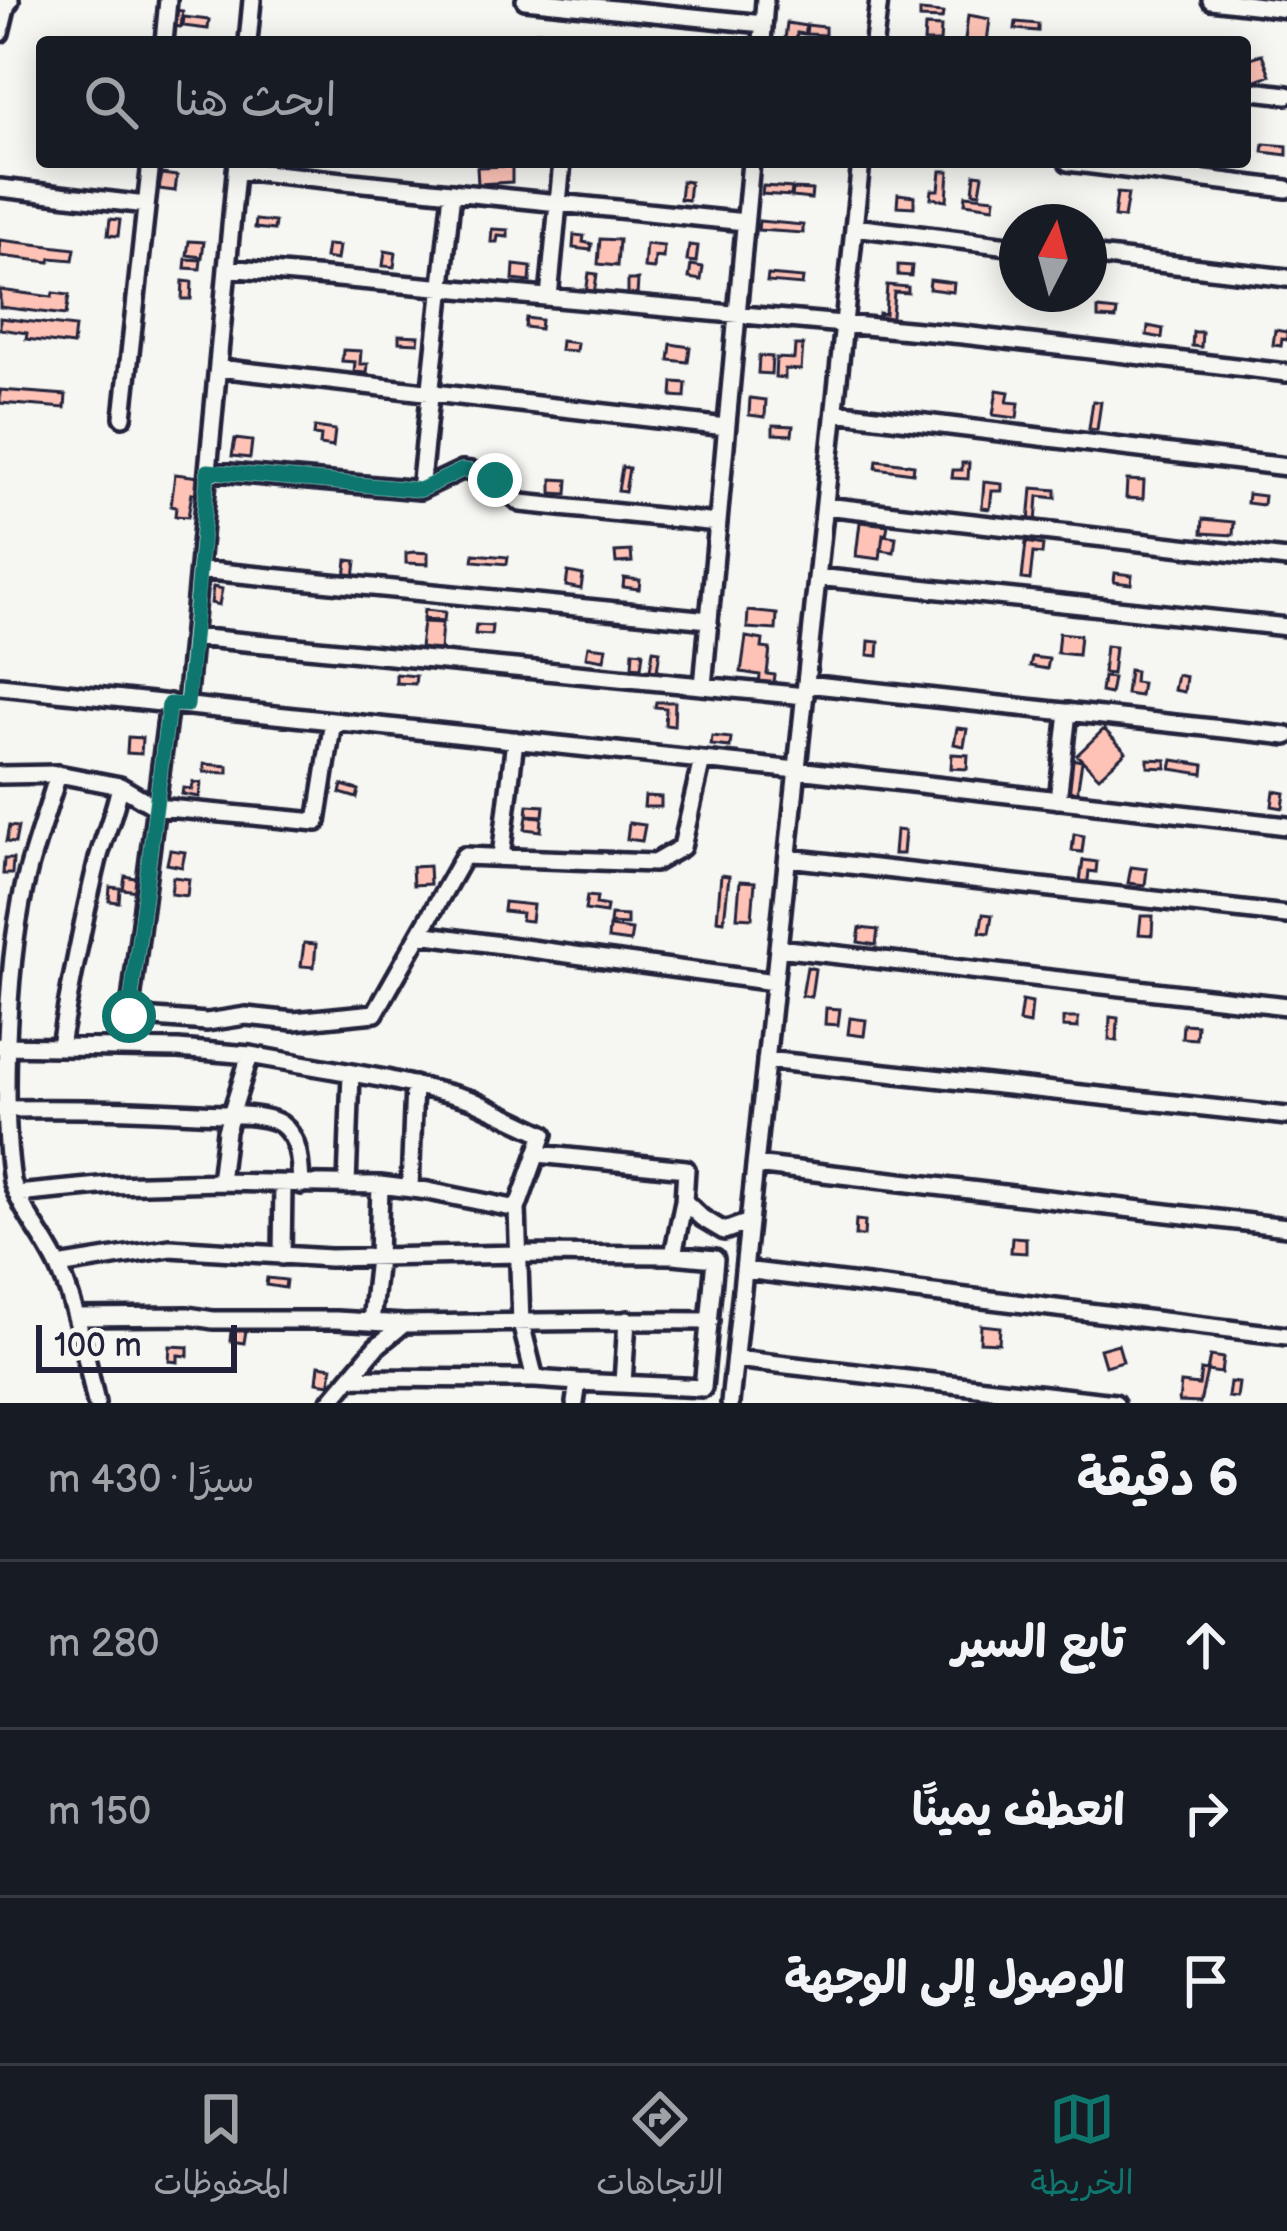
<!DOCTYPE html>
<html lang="ar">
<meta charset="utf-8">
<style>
:root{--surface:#171b24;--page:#20242c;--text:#f1f3f6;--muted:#9ea1a6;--line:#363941;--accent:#0f766e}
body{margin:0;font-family:"Balsamiq Sans","Playpen Sans Arabic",sans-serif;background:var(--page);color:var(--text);direction:rtl}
.compass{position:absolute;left:999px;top:204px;width:108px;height:108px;border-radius:50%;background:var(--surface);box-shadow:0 6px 30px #0003;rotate:6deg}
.scale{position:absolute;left:36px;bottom:30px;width:201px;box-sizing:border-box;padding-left:12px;border:6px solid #22223b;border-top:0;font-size:33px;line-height:42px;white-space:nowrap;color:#22223b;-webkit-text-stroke:9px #f6f6f2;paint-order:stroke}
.stop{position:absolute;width:36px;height:36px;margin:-27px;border:9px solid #0f766e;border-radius:50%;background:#fff}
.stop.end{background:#0f766e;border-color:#fff;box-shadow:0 3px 12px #0008}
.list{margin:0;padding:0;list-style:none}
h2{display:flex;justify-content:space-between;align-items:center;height:156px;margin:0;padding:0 48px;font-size:51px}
h2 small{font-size:39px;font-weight:400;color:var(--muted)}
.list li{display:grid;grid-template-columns:78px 1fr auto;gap:36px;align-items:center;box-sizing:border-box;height:168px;padding:0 48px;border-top:3px solid var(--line)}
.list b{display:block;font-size:45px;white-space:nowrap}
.list em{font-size:39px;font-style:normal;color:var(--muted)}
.icon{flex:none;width:66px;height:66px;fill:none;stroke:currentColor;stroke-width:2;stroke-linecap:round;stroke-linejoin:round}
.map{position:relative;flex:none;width:1287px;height:1403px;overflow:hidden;direction:ltr}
.search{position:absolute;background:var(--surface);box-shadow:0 6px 30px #0003;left:36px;right:36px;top:36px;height:132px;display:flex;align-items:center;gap:30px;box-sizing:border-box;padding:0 42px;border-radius:12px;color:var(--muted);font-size:45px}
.sheet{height:660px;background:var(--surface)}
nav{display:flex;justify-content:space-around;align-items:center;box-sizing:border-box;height:168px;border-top:3px solid var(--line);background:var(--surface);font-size:33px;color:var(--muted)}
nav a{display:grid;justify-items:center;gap:6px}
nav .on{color:var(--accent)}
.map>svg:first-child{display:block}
.building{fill:#fec3b6;stroke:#22223b;stroke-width:3}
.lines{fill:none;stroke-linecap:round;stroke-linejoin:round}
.street-casing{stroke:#22223b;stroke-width:24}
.secondary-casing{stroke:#22223b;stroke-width:30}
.street{stroke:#f6f6f2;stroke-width:15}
.secondary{stroke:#f6f6f2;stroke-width:21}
.route{stroke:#0f766e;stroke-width:15}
</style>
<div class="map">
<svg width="1287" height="1403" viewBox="0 0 1287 1403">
<rect width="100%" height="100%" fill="#f6f6f2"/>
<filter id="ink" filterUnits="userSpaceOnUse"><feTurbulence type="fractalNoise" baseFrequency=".00833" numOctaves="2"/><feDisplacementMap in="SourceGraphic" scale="24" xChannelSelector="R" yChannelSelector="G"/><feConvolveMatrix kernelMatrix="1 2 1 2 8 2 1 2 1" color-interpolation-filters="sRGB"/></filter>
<g filter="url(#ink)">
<path class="building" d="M174 10 183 11 181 27 172 26Z
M920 11 943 13 942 19 920 18Z
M968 15 990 19 987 42 965 40Z
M184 17 209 20 208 29 183 26Z
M1016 22 1038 24V31L1015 29Z
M787 23 806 26 804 34 797 33 796 41 785 39Z
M807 25 825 27V35L806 34Z
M925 26 941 27 940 42H924Z
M536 31 552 32 551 42H536Z
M1262 54 1270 75 1249 83 1245 60Z
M1264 144 1287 146V155L1263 152Z
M512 166V182L478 184 477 167Z
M941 171H949L947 200 931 198 932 190H939Z
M162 174 177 176 175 191 159 189Z
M975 174 983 175 980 193 973 192Z
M682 181 690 182 688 200 680 199Z
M763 186 792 188 791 196 762 194Z
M793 189 812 190 811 199 792 197Z
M1117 193 1128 194 1124 218 1114 217Z
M898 194 914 196V207L897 206Z
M966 195 995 198 994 207 965 203Z
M110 219 120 220 118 236 108 235Z
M256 220 275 222 274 230 255 228Z
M759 221 803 225V233L758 230Z
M492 229 508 230V237L498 236 497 242H491Z
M574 235 584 236 583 242 592 244 591 250 573 248Z
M600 239 619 240 617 266 598 264Z
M0 240 75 249 73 260 51 258 50 262 0 256Z
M189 241 204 242 202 257 187 255Z
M646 244 664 246 663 258 655 257 654 269 644 268Z
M327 245 339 246 337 260 325 258Z
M689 245 698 246 696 262 687 261Z
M385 251 396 253 394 267 383 266Z
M186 259 201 260 200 269 185 268Z
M514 265 531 267 530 282 513 280Z
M691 265 703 267 701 280 689 278Z
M898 265 912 266 911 276 898 275Z
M589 273 597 274 593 301 585 300Z
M768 275 803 278 802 285 767 282Z
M628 280H638L637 296H628Z
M930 280 954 283 953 292 929 289Z
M183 281 192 282 191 299H182Z
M887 285 908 287V293L894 292 891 327 878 325 879 313 885 314Z
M0 290 52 297 53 293 69 295 66 315 0 307Z
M1098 309 1117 311 1116 319 1098 318Z
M0 318 75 327 73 345 26 339 27 333 0 329Z
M526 318 541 320 540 329 525 327Z
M1148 326 1163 329 1162 338 1147 335Z
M1275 330 1287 332V340L1282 339 1281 346 1273 345Z
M1193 332H1202L1201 347 1192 346Z
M399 335 419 336 418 343 399 342Z
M561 341 577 343 576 351 560 350Z
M671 344 690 347 688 362 669 360Z
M795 345H803L801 370 785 369V378L775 377 776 358 794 359Z
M343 350 361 351 360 364H368L367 373 354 372 355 362 342 361Z
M759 356 772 357 771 374 758 373Z
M673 382 686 383 685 397 672 396Z
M0 390 66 395 65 408 0 403Z
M997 390 1009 392 1007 402 1019 403 1017 418 993 415Z
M750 398 766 400 765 417 749 415Z
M1093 401 1101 402 1097 430 1089 429Z
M773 425 793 426 792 435 773 434Z
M315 427 335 430 333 447 320 445 321 436 314 435Z
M235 439 252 441 250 458 232 456Z
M877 460 914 465 913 473 876 468Z
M962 463H969L968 479 952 478 953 470H962Z
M622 467 629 468 625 492 618 491Z
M175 474 200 477 198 494 192 493 188 517 175 516 176 507 171 506Z
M552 479 568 480 567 494 552 493Z
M1127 480 1144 481 1143 499 1126 498Z
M984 482 1002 484V491H992L990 509 982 508Z
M1032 488 1056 490V498L1038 496 1036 523 1029 522Z
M1248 494 1264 496 1263 505 1247 503Z
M1203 519 1234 522 1233 535 1202 533Z
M860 522 888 525 886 535 883 534 880 559 856 556Z
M883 535 896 537 894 552 881 550Z
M1026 542 1043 545 1042 554 1033 553 1030 580 1022 579Z
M631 551 632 562 616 563 615 552Z
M414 552 428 553V564L406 563V553Z
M474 554 508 557 507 564 473 561Z
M347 560 356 561 354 578 345 577Z
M568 572 583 575 581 589 566 586Z
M1115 573 1132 575 1131 584 1114 582Z
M624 578 640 580 639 589 623 587Z
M213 587 222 589 219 605 211 603Z
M424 610 445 612 444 621 423 619Z
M748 611 777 614 776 630 747 628Z
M423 622 442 623 440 650 420 648Z
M476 625 492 626 491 635 475 634Z
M1059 633 1080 635 1078 655 1057 653Z
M746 637 763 640 762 648 770 649 767 674 775 675 773 689 759 687 760 675 741 672Z
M869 641 879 642 878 656 868 655Z
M588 646 606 648 604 660 586 657Z
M1106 646 1115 647 1112 674 1103 673Z
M653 650 660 651 657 671 650 670Z
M633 651 643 652 641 668 632 667Z
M1032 657 1049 659 1047 669 1030 666Z
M1129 670 1135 671 1134 682 1142 683 1140 696 1126 694Z
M396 674 416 676 415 684 396 683Z
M1177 675 1186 677 1184 692 1174 690Z
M1103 677 1113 678 1110 694 1101 692Z
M656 702H675L674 726 665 725 666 708 655 707Z
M957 728 967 729 964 746 954 744Z
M1104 729 1126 752 1099 777 1077 755Z
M712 736 731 738 730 747 711 745Z
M128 737 142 738 141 754 127 753Z
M952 754 968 755 967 769 951 768Z
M1071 759 1082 761 1077 794 1066 792Z
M1148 759 1166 760V768L1148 767Z
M1173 760 1204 765 1203 774 1171 769Z
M204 764 228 766V773L204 772Z
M193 782 201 783 199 797 182 794 183 788 192 789Z
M342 785 359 790 357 798 340 793Z
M1274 791 1285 793 1283 808 1272 806Z
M645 796 661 797V807H644Z
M528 805 544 806 543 816 527 815Z
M527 816 542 817 541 831 525 829Z
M629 823 645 825 642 841 627 839Z
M9 826 18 827 15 843 6 842Z
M896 830 905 831 903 854H894Z
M1074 834 1084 836 1082 852 1072 851Z
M170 850 185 852 182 867 167 864Z
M4 859H13L12 874H3Z
M1083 860 1097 862 1096 872 1089 871 1087 889 1079 888Z
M429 866 430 884 413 885 412 867Z
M1131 867 1147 869 1145 885 1128 883Z
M721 875 729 876 724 921 717 920Z
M125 876 139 879 137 891 123 889Z
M173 877 189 879 187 896 171 894Z
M740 881 755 882 752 918 737 917Z
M110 887 120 888 119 902 109 901Z
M587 896 597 897 596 904 607 906 606 913 585 910Z
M504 902 533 905 531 921 521 920 522 913 503 911Z
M983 914 992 915 989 933 980 932Z
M611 915 627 916V925L610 924Z
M1141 916H1153L1152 935 1139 934Z
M609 927 632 930 630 942 608 939Z
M860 928 878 930 876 945 858 942Z
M304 943 316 944 314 967 301 966Z
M807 967 815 969 811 997 802 996Z
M1022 1001 1032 1003 1030 1024 1019 1022Z
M826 1008 840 1009 838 1025 825 1024Z
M1110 1017 1118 1018 1117 1041 1109 1040Z
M850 1018 866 1020 864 1036 848 1034Z
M1063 1018H1078V1028L1063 1027Z
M1183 1024 1197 1025 1196 1039 1182 1038Z
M856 1220 865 1221 864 1236H855Z
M1012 1237 1026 1238V1253L1011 1252Z
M267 1278 286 1280 285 1288 266 1285Z
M232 1322 247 1324 244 1343 230 1341Z
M981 1325 1000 1327 999 1343 980 1342Z
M1118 1344 1123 1361 1105 1366 1100 1349Z
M170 1346 188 1347V1356L178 1355V1362L169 1361Z
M1210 1356 1223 1358 1221 1373 1207 1371Z
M319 1365 332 1367 330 1384 317 1382Z
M1201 1370 1207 1371 1200 1403 1179 1402 1181 1383 1199 1385Z
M1230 1382 1239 1383 1237 1398 1228 1397Z"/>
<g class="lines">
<defs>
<path id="street" d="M525 0 763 24
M1211 0 1287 9
M0 33 8 0
M164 42 168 0
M248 42 252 0
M762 42 765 0
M874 42 879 0
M1245 90 1287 95
M1068 162 1287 189
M236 170 745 222
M0 188 146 205
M854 227 1017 247
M1089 255 1287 278
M227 268 963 335 1287 373
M549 297 562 162
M218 368 726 427
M835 412 1287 467
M123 417 151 162
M208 471 420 490 462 470 471 471 488 475 521 503 718 523
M420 490 452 192
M825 506 1287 559
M199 570 709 620
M817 577 1287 627
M193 637 805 696
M806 684 1287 736
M0 686 797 770 1287 826
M703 686 751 162
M186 705 237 162
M58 774 120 786C115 812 105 834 98 859 83 920 71 983 60 1045
M0 775 58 774C49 806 37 838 28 871 7 952 0 1100 12 1181 22 1213 47 1240 60 1270 78 1312 86 1358 96 1403
M120 786 156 807 317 822 333 721
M1058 800 1068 712
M501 857 515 740
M788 858 1287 915
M420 934 774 982
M778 948 1287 1006
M129 1016 207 1022 246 1016 294 1021 375 1013 464 856 654 863 682 847 702 760
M0 1046 178 1049 250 1055 386 1079 451 1094 472 1100 544 1134 517 1209 521 1323 535 1379 578 1382
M125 1048 169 703
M250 1055 226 1131 220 1182 380 1185 428 1191 517 1209
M766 1060 1287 1116
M0 1109C66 1108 131 1109 198 1113 218 1114 265 1113 281 1124 300 1138 300 1164 301 1185
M538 1154 686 1169 684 1201 702 1218 724 1231 749 1222
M755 1165 1287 1227
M347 1185 351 1073
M410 1188 414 1085
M17 1194 110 1185 220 1182
M673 1255 684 1201
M282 1256 283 1184
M58 1266 170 1248 330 1258 519 1254 673 1255 715 1259 703 1388 578 1382 575 1403
M744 1270 1287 1336
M76 1317 188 1316 213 1320H336L404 1324
M371 1322 378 1258 380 1185
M735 1359 1115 1403
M350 1378 535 1379
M623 1383 627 1320
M329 1403 376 1347 404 1324C506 1323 608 1320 710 1321
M730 1403 861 162"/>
<path id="secondary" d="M0 3 7 0"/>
</defs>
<use href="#street" class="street-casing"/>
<use href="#secondary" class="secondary-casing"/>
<use href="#street" class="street"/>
<use href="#secondary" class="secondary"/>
</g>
</g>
<g class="lines" filter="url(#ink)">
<path class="route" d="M129 1016 169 704 187 705 208 471 420 490 462 470 480 472 495 480"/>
</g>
</svg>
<svg class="compass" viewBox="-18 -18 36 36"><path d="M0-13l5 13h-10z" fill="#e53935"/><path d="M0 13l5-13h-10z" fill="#9ea1a6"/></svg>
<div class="scale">100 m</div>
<div class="stop" style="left:129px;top:1016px"></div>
<div class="stop end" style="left:495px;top:480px"></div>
<div class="search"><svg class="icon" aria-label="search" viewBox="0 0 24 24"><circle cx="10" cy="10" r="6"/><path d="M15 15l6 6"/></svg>ابحث هنا</div>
</div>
<section class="sheet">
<h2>6 دقيقة<small>سيرًا · 430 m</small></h2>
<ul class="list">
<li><svg class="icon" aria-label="ahead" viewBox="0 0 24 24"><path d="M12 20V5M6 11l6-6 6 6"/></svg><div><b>تابع السير</b></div><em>280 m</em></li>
<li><svg class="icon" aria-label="right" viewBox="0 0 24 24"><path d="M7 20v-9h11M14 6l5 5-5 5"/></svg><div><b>انعطف يمينًا</b></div><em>150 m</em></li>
<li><svg class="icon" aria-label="arrive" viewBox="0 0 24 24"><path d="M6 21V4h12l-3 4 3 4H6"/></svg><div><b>الوصول إلى الوجهة</b></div></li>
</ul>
</section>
<nav>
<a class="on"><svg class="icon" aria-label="map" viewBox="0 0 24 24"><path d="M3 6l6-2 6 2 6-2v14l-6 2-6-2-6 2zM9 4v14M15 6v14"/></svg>الخريطة</a>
<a><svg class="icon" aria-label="directions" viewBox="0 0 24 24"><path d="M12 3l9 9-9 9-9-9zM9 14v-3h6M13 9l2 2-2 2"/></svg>الاتجاهات</a>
<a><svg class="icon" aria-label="saved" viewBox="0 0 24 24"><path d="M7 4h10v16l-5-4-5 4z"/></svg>المحفوظات</a>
</nav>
